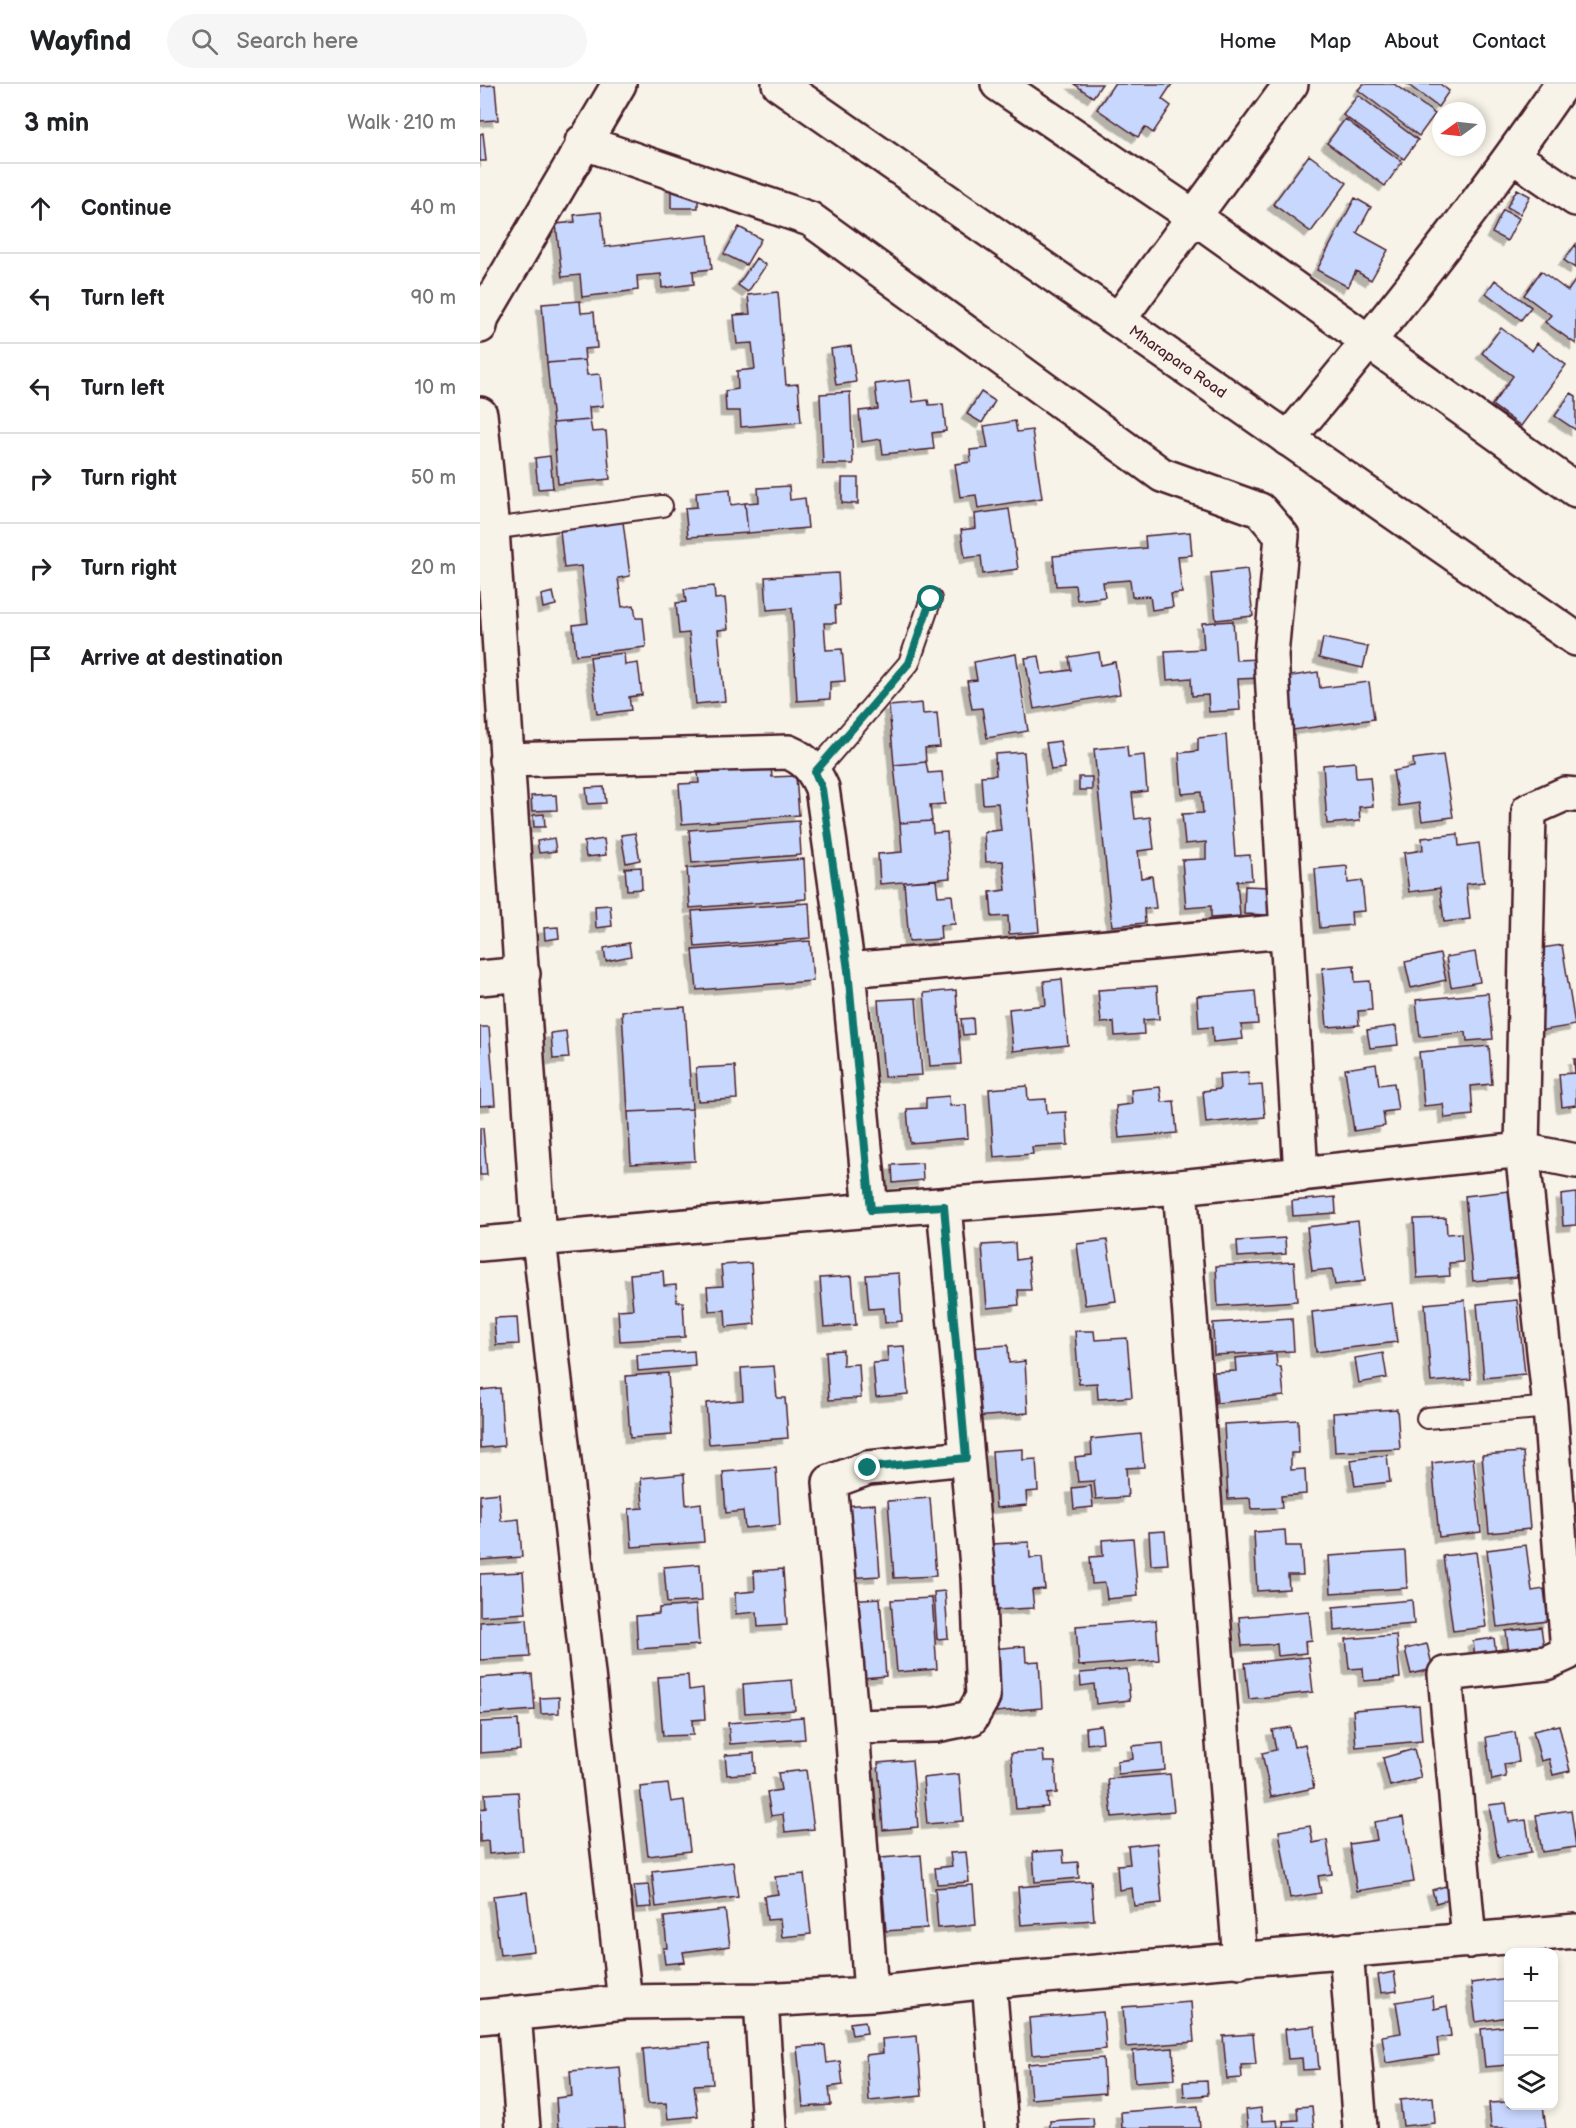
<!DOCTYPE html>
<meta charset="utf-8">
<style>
:root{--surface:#fff;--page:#f6f6f6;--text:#202124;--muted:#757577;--line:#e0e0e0}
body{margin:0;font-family:"Balsamiq Sans",sans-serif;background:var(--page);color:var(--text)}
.controls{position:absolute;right:18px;bottom:18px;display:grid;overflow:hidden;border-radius:12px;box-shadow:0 3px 9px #0003}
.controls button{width:54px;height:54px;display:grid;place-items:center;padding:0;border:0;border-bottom:2px solid var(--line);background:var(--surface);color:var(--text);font:30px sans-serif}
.compass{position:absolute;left:952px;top:18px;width:54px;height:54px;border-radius:50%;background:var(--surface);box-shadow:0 3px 9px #0003;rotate:255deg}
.stop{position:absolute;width:18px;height:18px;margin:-14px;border:4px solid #0f766e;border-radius:50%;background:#fff}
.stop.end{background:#0f766e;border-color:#fff;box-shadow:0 2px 6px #0008}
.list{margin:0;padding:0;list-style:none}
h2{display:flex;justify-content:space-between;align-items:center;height:78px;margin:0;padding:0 24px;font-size:26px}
h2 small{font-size:20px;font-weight:400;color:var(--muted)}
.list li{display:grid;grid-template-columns:39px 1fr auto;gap:18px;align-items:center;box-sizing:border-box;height:90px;padding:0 24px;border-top:2px solid var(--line)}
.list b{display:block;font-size:22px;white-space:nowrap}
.list em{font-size:20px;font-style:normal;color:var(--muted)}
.icon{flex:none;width:33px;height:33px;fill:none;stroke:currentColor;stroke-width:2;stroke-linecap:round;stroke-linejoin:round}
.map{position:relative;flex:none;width:1096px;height:2044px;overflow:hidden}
header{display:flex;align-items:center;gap:36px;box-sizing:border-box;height:84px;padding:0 30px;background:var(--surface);border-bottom:2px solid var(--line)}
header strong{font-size:28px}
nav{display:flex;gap:33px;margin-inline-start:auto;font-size:21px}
.search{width:420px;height:54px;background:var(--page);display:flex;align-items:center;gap:15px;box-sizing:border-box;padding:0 21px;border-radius:33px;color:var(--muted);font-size:22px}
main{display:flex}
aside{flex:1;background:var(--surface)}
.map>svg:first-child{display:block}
.building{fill:#c7d7fd;stroke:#4a1f2b;stroke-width:1.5;filter:url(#shadow)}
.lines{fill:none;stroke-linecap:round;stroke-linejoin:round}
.lane-casing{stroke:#4a1f2b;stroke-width:24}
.street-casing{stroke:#4a1f2b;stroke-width:38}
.secondary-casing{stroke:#4a1f2b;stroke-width:38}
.lane{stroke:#f7f3e8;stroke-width:20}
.street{stroke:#f7f3e8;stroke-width:33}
.secondary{stroke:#f7f3e8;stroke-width:33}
.route{stroke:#0f766e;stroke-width:8}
.labels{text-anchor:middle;stroke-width:4.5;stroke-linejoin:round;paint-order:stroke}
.street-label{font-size:15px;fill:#4a1f2b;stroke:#f7f3e8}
</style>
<header>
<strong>Wayfind</strong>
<div class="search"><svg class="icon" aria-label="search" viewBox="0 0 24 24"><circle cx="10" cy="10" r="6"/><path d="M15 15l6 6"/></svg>Search here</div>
<nav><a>Home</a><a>Map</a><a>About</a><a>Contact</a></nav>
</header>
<main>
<aside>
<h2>3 min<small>Walk · 210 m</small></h2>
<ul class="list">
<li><svg class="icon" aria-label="ahead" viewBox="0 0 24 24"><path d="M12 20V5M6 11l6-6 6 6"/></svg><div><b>Continue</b></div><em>40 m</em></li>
<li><svg class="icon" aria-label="left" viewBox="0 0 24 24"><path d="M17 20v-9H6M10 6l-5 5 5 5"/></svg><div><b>Turn left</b></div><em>90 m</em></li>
<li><svg class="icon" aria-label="left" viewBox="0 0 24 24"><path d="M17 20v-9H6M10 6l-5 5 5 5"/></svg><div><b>Turn left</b></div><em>10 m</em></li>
<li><svg class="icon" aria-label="right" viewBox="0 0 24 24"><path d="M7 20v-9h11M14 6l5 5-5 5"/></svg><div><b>Turn right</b></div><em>50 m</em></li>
<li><svg class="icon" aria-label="right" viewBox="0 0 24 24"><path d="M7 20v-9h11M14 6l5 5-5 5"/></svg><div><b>Turn right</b></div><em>20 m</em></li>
<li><svg class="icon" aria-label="arrive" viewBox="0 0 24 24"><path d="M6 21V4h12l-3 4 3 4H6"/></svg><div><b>Arrive at destination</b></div></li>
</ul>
</aside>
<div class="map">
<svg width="1096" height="2044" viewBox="0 0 1096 2044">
<defs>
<filter id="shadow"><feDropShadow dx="-5.5" dy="5.5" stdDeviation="0" flood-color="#0004"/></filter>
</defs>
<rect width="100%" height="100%" fill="#f7f3e8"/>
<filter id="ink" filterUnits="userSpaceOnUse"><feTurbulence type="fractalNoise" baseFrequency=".0167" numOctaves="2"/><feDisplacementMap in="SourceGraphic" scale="12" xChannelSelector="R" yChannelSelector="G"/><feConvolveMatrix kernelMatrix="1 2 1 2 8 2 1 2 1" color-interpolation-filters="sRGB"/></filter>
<g filter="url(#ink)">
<path class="building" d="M594 0H622L613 13Z
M634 0H692L682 15 691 22 673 49 665 43 658 53 617 25Z
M883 0H914L955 30 939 52 878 6Z
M927 0H960L969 7 958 23Z
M15 1 18 36 0 37V2Z
M878 11 938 56 924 75 863 31Z
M865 35 922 78 905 102 847 59Z
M3 49 6 77H0V50Z
M829 71 867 99 831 148 793 120Z
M191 101H218V124H191Z
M1037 105 1050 112 1040 130 1027 123Z
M875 114 891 123 877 149 908 166 891 196 876 187 868 203 837 186Z
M1023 126 1039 134 1027 157 1012 149Z
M121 128 125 163 228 151 232 185 213 187 214 200 182 204 181 190 157 192 158 206 102 213 100 191 82 193 76 140 95 138 94 131Z
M259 143 281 155 266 181 244 170Z
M1096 160V182L1095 184 1084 176Z
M276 174 286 181 268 208 258 201Z
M1061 187 1088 207 1096 195V260L1065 238 1071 231 1044 211Z
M1015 196 1051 223 1041 236 1006 209Z
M298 208 306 301 318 300 321 338 261 343 260 327H246L245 307 258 305 257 287 275 285 272 259 257 260 254 231 270 230 268 211Z
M100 217 101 229 114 228 117 264 104 265 105 276 67 279 62 220Z
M1021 244 1052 267 1057 259 1086 281 1041 342 1012 321 1033 292 1002 269Z
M371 262 376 298 356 301 351 265Z
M105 276 107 291 120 290 123 322 109 323 110 336 73 339 67 279Z
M430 296 433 318 448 316 449 321 463 320 466 347 452 349 454 365 403 370 401 355 382 358 379 327 398 325 395 300Z
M370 308 373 380H343L340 310Z
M501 308 515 317 502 339 487 330Z
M1091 309 1096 312V346L1075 332Z
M110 336 112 348 126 347 130 395 78 400 73 339Z
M535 337 537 348 552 346 562 414 498 424 496 411 480 413 475 380 491 378 490 366 508 364 504 342Z
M70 372 73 404 58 405 55 374Z
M362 394H378V420L362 419Z
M309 402 310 416 325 414 328 444 268 449 265 419 279 418 278 404Z
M250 405 251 421 265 419 268 449 208 453 205 424 217 423 216 408Z
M529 425 538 485 503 490 501 472 485 474 481 446 496 444 495 430Z
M143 438 150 492 138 494 142 523 154 521 156 534H163L166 563 96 571 93 541 108 539 101 482 84 484 80 446Z
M710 448 712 471 698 472 702 509 691 510 693 523 672 526 670 512 652 513 650 496 623 498 625 513 597 516 595 501 576 502 573 472 666 464 665 452Z
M767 485 773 532 736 536 731 489Z
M358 489 360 521 355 522 356 539H344L346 566 362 565 365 597 350 598V615L317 617 312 524 287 526 285 493Z
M234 502 235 515 245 514 248 545 238 546 245 617 216 620 209 549 199 550 196 519 206 518 204 505Z
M73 508 76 521 63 524 61 511Z
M753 537 756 576 780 575 782 594 758 595 760 626 729 628 728 611 712 612 711 594 687 596 685 567 724 565 722 539Z
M843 554 888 563 883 584 839 574Z
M619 568 621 581 635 578 640 610 554 625 545 574 559 572 562 590 591 586 589 573Z
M144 569 145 581 158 579 162 611 149 613 151 626 117 630 110 573Z
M536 570 548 647 507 654 502 624 492 625 487 597 497 596 494 578Z
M838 588 840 604 889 598 894 635 813 646 805 593Z
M442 619 443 630 457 629 460 663 445 664 446 678 414 681 409 622Z
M746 651 755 772 770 771 772 796 757 797 760 832 731 834V822L706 824 702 776 726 775V758L705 760 702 730 723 729 721 708 702 710 699 669 718 667V654Z
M580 657 585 684 571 686 566 659Z
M647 662 648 673 664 671 667 707 652 709 655 735 670 733 674 765 658 767 661 794 672 792 676 824 664 825 665 839 632 842 614 665Z
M544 668 559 848 529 850 528 832 512 833 510 808 526 806 523 777 506 778 504 748 521 746 518 719 503 720 501 692 516 691 515 670Z
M963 671 973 733 942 737 939 719 919 722 913 687 934 683 933 675Z
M446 678 448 689 462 688 465 720 450 721 452 737 420 739 414 681Z
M875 678 876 694 890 693 893 722 879 723 880 737 847 740 843 681Z
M291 683 292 693 316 692 319 731 202 740 199 700 219 699 218 689Z
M599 693H612V706H599Z
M124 703 126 719 108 720 106 704Z
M76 711 77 726 52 727 51 712Z
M64 730 65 743H54L53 731Z
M319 737 321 771 212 779 209 746Z
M452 737 453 749 467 748 470 794 400 800 398 770 422 768 420 739Z
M155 749 160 776 146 779 141 751Z
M978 750 979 762 999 759 1004 798 986 800 990 835 964 838 960 804 929 808 924 769 943 766 942 754Z
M74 754 76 767 59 769 57 757Z
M124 755 126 771 106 773 104 758Z
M324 775 326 815 210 824 207 784Z
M867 782 868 799 882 797 885 827 871 828 872 841 840 844 835 785Z
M161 783 162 805 147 806 145 784Z
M456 796 458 812 472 811 475 840 460 841 461 855 429 857 424 798Z
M765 802 789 803V831L764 830Z
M329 819 331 854 215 863 212 827Z
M130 821 132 842 116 844 115 822Z
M78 843 79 854 65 856 64 844Z
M330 857 333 897 217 906 213 866Z
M149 859 151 872 126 877 124 864Z
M1082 861 1095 941 1054 948 1041 867Z
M995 868 1000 898 971 903 966 873Z
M960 870 966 896 931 904 925 878Z
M874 881 875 898 890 897 892 926 878 927 879 941 847 943 842 884Z
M582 895 588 961 533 967 529 925 566 921 564 897Z
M677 902 679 935 663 936 664 950 635 952 634 938 621 939 618 906Z
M476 906 481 980 450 982 444 909Z
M775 907 778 940 761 941 763 955 733 958 732 943 719 944 717 912Z
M1008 909 1013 955 987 957 986 948 940 953 936 916Z
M436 914 442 991 404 993 398 916Z
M205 923 212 1025 148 1028 142 927Z
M493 934 494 950 483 951 481 935Z
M916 942 918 961 890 964 887 946Z
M0 943H9L15 1021 0 1022Z
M86 947 89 974 73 975 71 949Z
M1009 962 1012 1000 991 1002 993 1031 965 1034 963 1020 944 1022 939 968Z
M1094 975H1096V1021L1082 1023 1079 990 1095 989Z
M896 980 899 1001 914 999 918 1026 903 1028 905 1042 874 1047 865 985Z
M255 982 257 1015 218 1017 216 984Z
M768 988 769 1002 782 1001 785 1033 726 1039 723 1007 740 1005 739 990Z
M547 1002 548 1016 566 1015 567 1029 586 1028 588 1061 552 1063 553 1070 514 1073 509 1005Z
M680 1003 682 1018 694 1017 697 1049 639 1054 636 1022 652 1020 651 1006Z
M469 1012 470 1022 486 1021 488 1054 430 1059 427 1025 446 1024V1014Z
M212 1025 215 1077 151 1080 148 1028Z
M0 1044H3L7 1091H0Z
M442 1079 443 1096 413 1099 412 1081Z
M1029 1107 1037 1193 993 1197 985 1112Z
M1096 1109V1141L1083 1142 1081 1111Z
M855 1113 856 1129 813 1132 812 1117Z
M966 1134 967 1150 981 1149 983 1178 969 1179 970 1192 937 1194 934 1135Z
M878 1137 885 1197 855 1201 852 1185 832 1187 827 1143Z
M805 1154 806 1170 758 1173 757 1157Z
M627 1156 636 1217 605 1221 597 1160Z
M535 1159 536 1176 548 1174 551 1206H538L539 1221 507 1224 502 1161Z
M814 1178 817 1217 738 1222 736 1182Z
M271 1179 275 1240 246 1243 245 1226 229 1227 227 1203 243 1202 241 1181Z
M183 1187 184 1202 196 1201 197 1218H203L205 1253 140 1257 138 1226 153 1225 150 1190Z
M419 1189 422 1237 405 1239 404 1224 389 1225 386 1191Z
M372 1192 376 1241 344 1243 340 1194Z
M985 1216 991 1295 951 1298 945 1220Z
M1037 1216 1045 1290 1004 1294 997 1220Z
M912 1219 917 1258 836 1268 832 1228Z
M37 1233 39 1260 16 1261 14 1234Z
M812 1234 814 1267 734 1271 733 1239Z
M595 1247H614L615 1256 647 1254 652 1313 618 1315 617 1299 599 1300Z
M528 1261 529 1279 545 1277 548 1329 493 1333 488 1264Z
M424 1262 428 1310 396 1313 393 1279 408 1278 407 1263Z
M363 1266V1281L379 1280 381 1314 349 1316 346 1267Z
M214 1267 215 1282 158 1287 157 1271Z
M903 1269 907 1294 879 1299 875 1274Z
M796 1270 797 1283H801L804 1312 737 1319 734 1288 756 1287 755 1274Z
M294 1282 297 1314H305L308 1354 229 1360 226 1319 263 1316 261 1284Z
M188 1289 192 1351 150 1354 146 1292Z
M20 1304 24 1362 0 1364V1306Z
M917 1325 920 1365 855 1368 853 1329Z
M818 1336 819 1369H811V1386L825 1385 826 1410 801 1412 802 1424 771 1425 770 1414 748 1415 744 1340Z
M661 1350 664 1383 646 1384 648 1413 616 1415 614 1397 598 1398 595 1373 612 1371 611 1355Z
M543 1365V1376L556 1375 558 1407 546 1408 547 1421 516 1424 512 1367Z
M1043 1368 1050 1445 1009 1449 1002 1371Z
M907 1371 910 1398 875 1402 871 1376Z
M993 1374 1001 1448 959 1453 952 1379Z
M296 1384 300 1441 265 1444 263 1427 246 1429 243 1388Z
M204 1390 206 1421 221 1419 224 1458 152 1463 149 1425 163 1424 161 1394Z
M611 1402 613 1423 594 1425 592 1404Z
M19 1409 21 1437 39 1435 42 1473 0 1476V1411Z
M450 1414 456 1492 414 1494 408 1417Z
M395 1420 400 1492 367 1494 361 1422Z
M805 1446 806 1462H821L823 1491H808L809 1505 777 1507 774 1448Z
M685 1447 688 1480 671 1481 669 1448Z
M653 1454 658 1512 627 1515 625 1499 612 1500 610 1473 623 1472 622 1456Z
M549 1458 550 1474 562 1473 565 1505 552 1506 554 1524 517 1526 512 1460Z
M1046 1461 1052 1507 1064 1505 1068 1537 1017 1543 1007 1466Z
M925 1467 927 1504 851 1509 849 1472Z
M996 1468 1006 1543 973 1547 963 1472Z
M220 1480 222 1517 187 1519 184 1483Z
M303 1485 307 1541 278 1543 277 1528 256 1530 255 1509 275 1507 274 1487Z
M43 1488 46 1529 0 1532V1490Z
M465 1507 468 1554 457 1555 454 1508Z
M400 1514 406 1592 371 1595 366 1516Z
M452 1514 457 1585 417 1588 411 1516Z
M932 1516 934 1540 854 1547 853 1523Z
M216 1521 219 1561 158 1565 156 1532 179 1530V1524Z
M829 1527 832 1556 825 1557 826 1569 798 1572 797 1560 762 1562 759 1533Z
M47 1535 50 1573 0 1576V1538Z
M676 1536 679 1576 599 1582 596 1542Z
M1061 1543 1064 1564 1029 1569 1026 1547Z
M916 1551 920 1594 884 1597 883 1584 869 1585 866 1555Z
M1014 1554 1016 1571 995 1574 993 1557Z
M947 1560 953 1585 931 1590 925 1565Z
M545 1562 546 1578 559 1577 562 1624 516 1628 511 1565Z
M829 1573 833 1608 769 1615 765 1579Z
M647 1585 650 1616 616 1620 614 1600 601 1602 600 1589Z
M52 1590 55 1626 0 1630V1594Z
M208 1591 209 1606 223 1604 225 1635 212 1636 213 1651 183 1652 178 1593Z
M312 1596 315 1626 265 1629 263 1600Z
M79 1613V1629L61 1630 60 1614Z
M939 1621 942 1657 876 1663 873 1626Z
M323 1633 325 1655 250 1660 248 1639Z
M38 1636 40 1666 0 1669V1638Z
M621 1641 623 1658 607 1660 606 1643Z
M1079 1641 1090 1687 1073 1691 1069 1675 1061 1677 1053 1647Z
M810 1643 814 1663 825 1660 834 1704 791 1713 782 1669 796 1666 792 1646Z
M1035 1648 1039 1678 1024 1680 1026 1693 1012 1696 1006 1653Z
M683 1659 685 1686 638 1690 637 1677 653 1675 652 1662Z
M934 1665 941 1694 910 1702 903 1674Z
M563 1667 564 1678H575L577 1709 567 1710 568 1723 536 1725 531 1669Z
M274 1669 275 1689 247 1691 245 1671Z
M432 1676 438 1743 403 1746 398 1679Z
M326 1686 334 1745 305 1748 303 1730 291 1732 287 1708 301 1706 298 1689Z
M479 1690 483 1737 447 1740 443 1694Z
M690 1690 694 1727 632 1733 628 1695Z
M188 1700 191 1718 204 1716 210 1767 168 1772 160 1703Z
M38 1708 43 1767 9 1770 8 1757 0 1758V1725L6 1724 5 1710Z
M1026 1719 1029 1738 1046 1736 1051 1768 1018 1774 1009 1721Z
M1091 1726 1096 1763 1062 1768 1056 1731Z
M923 1733 934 1798 877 1807 869 1760 897 1756 894 1738Z
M830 1742 833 1759 847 1756 852 1790 838 1792 841 1809 810 1814 799 1747Z
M677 1759 682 1819 654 1822 652 1804 639 1806 637 1781 650 1780 648 1762Z
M583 1766 584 1779 598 1778 599 1794 555 1798 553 1768Z
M486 1768 489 1798 457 1800 455 1784 472 1782 470 1769Z
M441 1771 447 1844 406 1847 400 1774Z
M253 1778 258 1813 176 1823 172 1787Z
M324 1790 331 1850 302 1853 300 1835 287 1836 284 1812 298 1810 295 1793Z
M611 1797 614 1836 541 1841 538 1803Z
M169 1801 172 1823 157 1824 154 1802Z
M493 1801 496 1841 458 1844 455 1804Z
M966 1802 970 1815 956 1819 952 1806Z
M47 1808 54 1867 20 1871 13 1812Z
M245 1826 250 1862 203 1868 205 1878 185 1880 183 1864H187L184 1833Z
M914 1888 917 1907 901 1909 898 1891Z
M1028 1894V1933L996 1938 991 1899Z
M953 1912 954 1925 967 1922 971 1952 957 1954 959 1971 906 1979 902 1952 921 1949 916 1918Z
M711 1918 714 1958 646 1963 643 1923Z
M623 1928 626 1965 552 1971 549 1934Z
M385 1937 387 1949 372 1951 370 1939Z
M835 1942 839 1985 823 1986 822 1974 808 1975 805 1945Z
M1028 1942V1981L1005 1983 1001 1945Z
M773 1950 776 1980 761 1981 762 1994 747 1995 743 1952Z
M437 1952 442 2012 389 2017 386 1971 403 1969 402 1955Z
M229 1959 233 2000 214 2001 218 2032 188 2035 186 2019 168 2020 163 1965Z
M345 1961 347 1979 360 1977 363 2001 349 2003 351 2021 323 2023 317 1963Z
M693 1964 695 1995 655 1998 653 1967Z
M623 1974 625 2009 551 2015 548 1980Z
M140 1983 145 2044H78L76 2014 92 2012 90 1987Z
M727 1997 728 2011 704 2013 703 1998Z
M1026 2010H1028V2022H1063L1066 2044H1011L1009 2019 1027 2018Z
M953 2013 955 2039 923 2042 920 2016Z
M718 2022 720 2044H642L641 2028Z
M832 2022 834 2044H804L803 2037 818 2036 817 2023Z
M781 2024 782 2037 797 2036 798 2044H768L766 2026Z
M613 2034 614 2044H570V2037Z"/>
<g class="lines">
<defs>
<path id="lane" d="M12 445 182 422
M335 688 429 579 451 515
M947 1334 1070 1323"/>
<path id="street" d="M518 0 716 134 1096 406
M102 58 330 135 682 391 780 426 802 452 791 571 821 1091
M1033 72 1096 115
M639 235 811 0
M0 242 2 233 139 0
M0 330 12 445 59 1155 145 1918
M808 355C904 240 998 123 1082 0
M26 676 308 668C327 676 334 686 342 704L368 886 391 1126
M368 886 807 847
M0 894 43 890
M700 1103 760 1877
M0 1160 391 1126 700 1103 1042 1066 1096 1077
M372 1643 350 1398 388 1384 486 1374
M989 1857 965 1590 1066 1579 1088 1569 1070 1323 1042 1066 1049 726 1085 710 1096 711
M866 1866 880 2044
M509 1897 521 2044
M391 1910 372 1643 456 1641 491 1634 503 1613 498 1493 464 1122
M281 1916 289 2044
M34 1929 43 2044
M0 1933 145 1918 281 1916 391 1910 509 1897 1096 1847"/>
<g id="secondary">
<path id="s1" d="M299 0 1096 555"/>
</g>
</defs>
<use href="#lane" class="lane-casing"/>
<use href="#street" class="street-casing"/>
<use href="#secondary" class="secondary-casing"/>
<use href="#lane" class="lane"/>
<use href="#street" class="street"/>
<use href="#secondary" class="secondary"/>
</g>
</g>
<g class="lines" filter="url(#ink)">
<path class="route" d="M388 1384 486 1374 464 1122 391 1126 368 886 342 705 335 688 429 579 451 515"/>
</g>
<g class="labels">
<g class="street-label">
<text dy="5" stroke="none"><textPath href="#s1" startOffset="486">Mharapara Road</textPath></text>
</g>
</g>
</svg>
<div class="controls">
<button>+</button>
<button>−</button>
<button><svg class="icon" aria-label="layers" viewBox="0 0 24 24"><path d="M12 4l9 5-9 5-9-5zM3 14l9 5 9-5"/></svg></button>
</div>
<svg class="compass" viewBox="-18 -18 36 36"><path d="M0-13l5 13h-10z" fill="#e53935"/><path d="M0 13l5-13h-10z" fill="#757577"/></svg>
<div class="stop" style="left:451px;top:515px"></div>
<div class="stop end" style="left:388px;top:1384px"></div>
</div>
</main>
